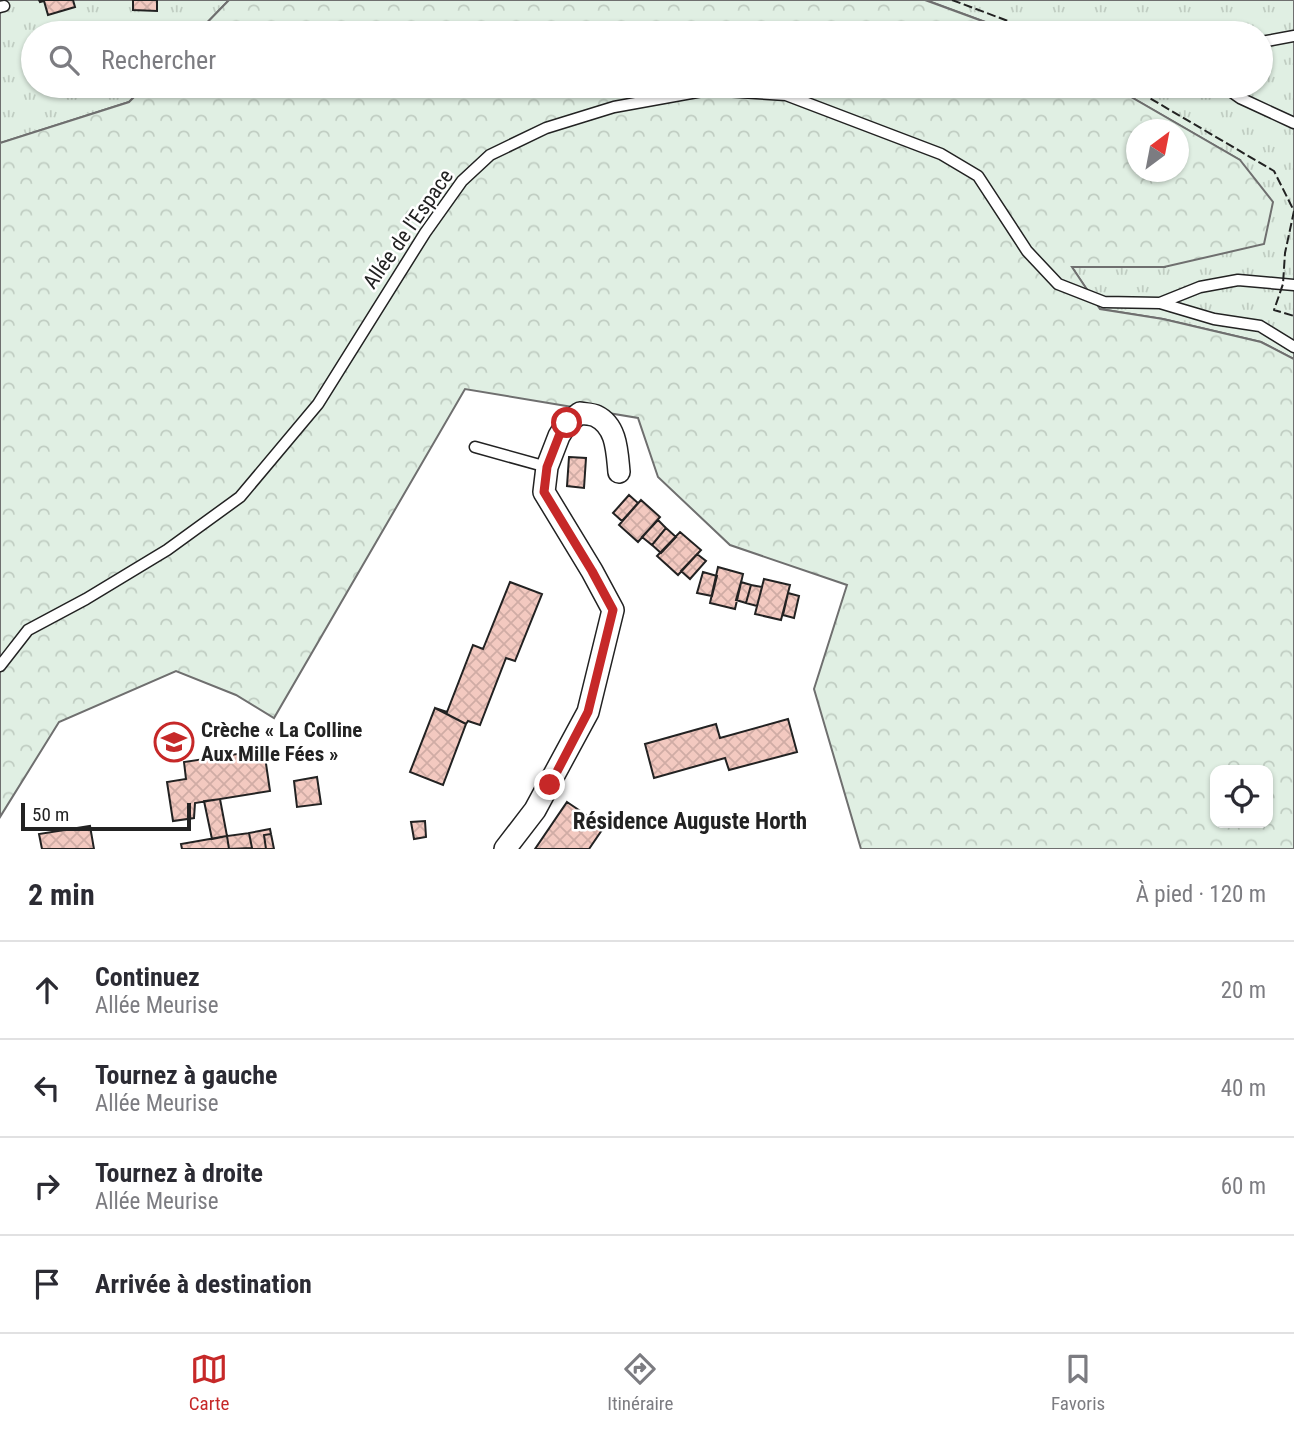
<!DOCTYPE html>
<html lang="fr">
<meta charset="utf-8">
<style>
:root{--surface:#fff;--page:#f2f2f3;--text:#2b2b33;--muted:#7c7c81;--line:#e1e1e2;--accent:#c62828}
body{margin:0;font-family:"Roboto Condensed",sans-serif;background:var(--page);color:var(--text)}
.controls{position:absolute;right:21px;bottom:21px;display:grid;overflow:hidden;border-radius:14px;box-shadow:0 2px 5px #0004}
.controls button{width:63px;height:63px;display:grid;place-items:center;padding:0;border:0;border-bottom:2px solid var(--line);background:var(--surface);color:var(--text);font:35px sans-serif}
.compass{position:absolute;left:1126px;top:119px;width:63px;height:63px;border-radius:50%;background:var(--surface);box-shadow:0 2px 5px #0004;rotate:32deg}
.scale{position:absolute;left:21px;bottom:18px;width:170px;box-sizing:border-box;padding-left:7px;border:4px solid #222;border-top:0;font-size:19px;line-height:24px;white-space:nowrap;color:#222;-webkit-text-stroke:5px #fff;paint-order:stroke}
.stop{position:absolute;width:21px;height:21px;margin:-16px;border:5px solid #c62828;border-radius:50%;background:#fff}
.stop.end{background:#c62828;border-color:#fff;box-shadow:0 2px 7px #0008}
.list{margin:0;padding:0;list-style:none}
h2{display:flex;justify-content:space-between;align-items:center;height:91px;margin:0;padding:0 28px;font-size:30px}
h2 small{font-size:23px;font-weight:400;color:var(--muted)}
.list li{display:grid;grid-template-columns:46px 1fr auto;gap:21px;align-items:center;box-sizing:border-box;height:98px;padding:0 28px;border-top:2px solid var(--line)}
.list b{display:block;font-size:26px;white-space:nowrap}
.list p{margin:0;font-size:23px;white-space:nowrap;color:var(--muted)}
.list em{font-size:23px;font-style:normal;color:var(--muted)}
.icon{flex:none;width:38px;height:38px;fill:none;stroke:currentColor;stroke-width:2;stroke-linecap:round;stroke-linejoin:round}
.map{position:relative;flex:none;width:1294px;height:849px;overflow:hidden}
.search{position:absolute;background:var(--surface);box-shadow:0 2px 5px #0004;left:21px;right:21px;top:21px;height:77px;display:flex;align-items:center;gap:18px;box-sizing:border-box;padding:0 24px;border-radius:38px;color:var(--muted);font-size:26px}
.sheet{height:483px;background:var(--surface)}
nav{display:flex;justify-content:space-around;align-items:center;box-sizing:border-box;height:98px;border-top:2px solid var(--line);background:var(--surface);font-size:19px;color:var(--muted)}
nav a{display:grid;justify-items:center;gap:4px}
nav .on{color:var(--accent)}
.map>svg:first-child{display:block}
.grass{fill:url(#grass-tufts);stroke:#6f6f6f;stroke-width:2}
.forest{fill:url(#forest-crowns);stroke:#6f6f6f;stroke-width:2;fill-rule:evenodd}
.building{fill:url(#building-cross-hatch);stroke:#222;stroke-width:2}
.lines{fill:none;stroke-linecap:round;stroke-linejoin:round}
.service-casing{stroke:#222;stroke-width:13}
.minor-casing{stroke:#222;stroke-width:24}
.service{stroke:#fff;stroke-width:10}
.minor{stroke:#fff;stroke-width:21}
.fence{stroke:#222;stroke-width:2;stroke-dasharray:9 3.5;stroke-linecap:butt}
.route{stroke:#c62828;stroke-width:9}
.labels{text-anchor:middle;stroke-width:5;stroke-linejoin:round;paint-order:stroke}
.street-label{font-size:21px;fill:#222;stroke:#fff}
.poi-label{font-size:21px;font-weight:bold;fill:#222;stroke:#fff;text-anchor:start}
.neighbourhood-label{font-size:23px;font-weight:bold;fill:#222;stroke:#fff}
</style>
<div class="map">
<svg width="1294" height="849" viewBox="0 0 1294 849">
<defs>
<pattern id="grass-tufts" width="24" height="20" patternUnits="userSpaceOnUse" patternTransform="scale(1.75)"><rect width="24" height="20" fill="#e0efe3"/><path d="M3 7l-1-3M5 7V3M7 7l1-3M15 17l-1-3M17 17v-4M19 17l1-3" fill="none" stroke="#c0cdc2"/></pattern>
<pattern id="forest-crowns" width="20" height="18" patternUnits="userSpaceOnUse" patternTransform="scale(1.75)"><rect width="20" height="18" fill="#e0efe3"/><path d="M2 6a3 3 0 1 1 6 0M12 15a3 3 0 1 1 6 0" fill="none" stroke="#c0cdc2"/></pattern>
<pattern id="building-cross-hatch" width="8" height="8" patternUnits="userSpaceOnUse" patternTransform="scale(1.75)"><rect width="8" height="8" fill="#f3c9c0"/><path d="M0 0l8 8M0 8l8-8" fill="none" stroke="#d0aca5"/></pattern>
</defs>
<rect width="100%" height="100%" fill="#fff"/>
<path class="grass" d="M0 0H229L197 33H33V86H145L129 102 0 143Z
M926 0H1294V359L1261 342 1163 319 1100 309 1071 266 1165 267 1240 160 1112 86H1261V33H1015Z"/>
<path class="forest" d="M229 0H925L1015 33H197Z
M145 86H1112L1240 160 1273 202 1264 244 1164 267H1072L1100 309 1163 319 1261 342 1294 359V849H861L814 689 847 585 730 545 658 477 638 418 465 389 274 718 236 695 176 671 59 722 0 817V143L129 102ZM1136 130H1178V172H1136ZM1215 770H1268V823H1215Z"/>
<path class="building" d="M39 0H73L75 7 48 15 44 1 40 2Z
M133 0H157V11L133 10Z
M569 457 586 458 584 488 567 486Z
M629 495 638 503 622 521 613 513Z
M641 500 660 517 638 542 619 525Z
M658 520 666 528 652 545 642 537Z
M666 528 676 537 661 553 652 545Z
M680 532 701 550 678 575 657 556Z
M697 554 706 561 690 579 681 571Z
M718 567 743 574 735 609 710 603Z
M703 572 717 576 712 596 697 593Z
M764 579 790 585 781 620 755 614Z
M510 582 542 594 515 661 506 658 480 725 468 721 466 724 435 708 447 712 473 645 483 649Z
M741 582 751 585 746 603 736 600Z
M751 585 762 587 757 606 746 603Z
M788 593 799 596 794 618 783 615Z
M435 708 466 724 443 785 410 772Z
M788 719 797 752 729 770 725 758 654 778 645 744 716 724 720 738Z
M264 750 270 791 195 803 194 818 173 821 167 782 186 779 184 762Z
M317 777 321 804 297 807 294 781Z
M220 799 227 836 212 839 204 801Z
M567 802 604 827 589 849H535Z
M425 821 426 837 414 839 411 822Z
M90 826 94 849H42L39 834Z
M270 829 271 834 264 835 266 849H243L252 848 249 833Z
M249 833 252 848 229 849 227 836Z
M271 834 274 849H266L264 835Z
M227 836 229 849H182L181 844Z"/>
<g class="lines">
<defs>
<path id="service" d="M0 7 4 6
M1261 42 1294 36
M1223 86 1240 98 1294 123
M1160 303 1214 319 1260 326 1294 347
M475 447 547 467
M0 666 28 630 86 599 167 550 240 497 318 404 425 233 462 181 490 155 546 128 614 107 708 90 786 95 941 154 978 176 1027 251 1058 284 1104 302 1160 303 1200 287 1238 280 1294 285"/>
<path id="minor" d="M505 849 535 810 588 712 613 610 592 571 544 492 547 467 559 436 567 423 580 413C585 414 592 414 596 416 617 426 617 452 619 472"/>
</defs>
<use href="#service" class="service-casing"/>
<use href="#minor" class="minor-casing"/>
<use href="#service" class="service"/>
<use href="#minor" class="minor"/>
<path class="fence" d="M952 0 1040 33
M1129 86 1274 171 1294 211 1285 253 1283 284 1274 310 1294 316"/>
</g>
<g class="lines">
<path class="route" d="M550 785 588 712 613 610 592 571 544 492 547 467 559 436 567 423"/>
</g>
<defs>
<symbol id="school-ring" viewBox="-11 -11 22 22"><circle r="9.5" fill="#fff" stroke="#c62828" stroke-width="1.5"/><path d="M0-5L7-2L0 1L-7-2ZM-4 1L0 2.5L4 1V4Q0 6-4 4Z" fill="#c62828"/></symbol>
</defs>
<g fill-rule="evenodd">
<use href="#school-ring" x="152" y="720" width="44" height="44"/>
</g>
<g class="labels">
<g class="street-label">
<text transform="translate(408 229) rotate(-55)" y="7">Allée de l'Espace</text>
</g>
<g class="poi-label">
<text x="201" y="737">Crèche « La Colline<tspan x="201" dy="24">Aux Mille Fées »</tspan></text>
</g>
<g class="neighbourhood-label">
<text x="690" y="829">Résidence Auguste Horth</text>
</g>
</g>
</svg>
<div class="controls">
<button><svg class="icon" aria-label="locate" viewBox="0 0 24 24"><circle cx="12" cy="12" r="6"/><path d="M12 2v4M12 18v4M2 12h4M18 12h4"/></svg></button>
</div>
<svg class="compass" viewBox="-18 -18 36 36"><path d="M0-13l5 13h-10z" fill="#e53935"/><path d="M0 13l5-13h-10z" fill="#7c7c81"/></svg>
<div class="scale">50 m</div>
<div class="stop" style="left:567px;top:423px"></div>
<div class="stop end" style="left:550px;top:785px"></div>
<div class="search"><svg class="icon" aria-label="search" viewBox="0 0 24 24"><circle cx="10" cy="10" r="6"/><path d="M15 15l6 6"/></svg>Rechercher</div>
</div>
<section class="sheet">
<h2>2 min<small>À pied · 120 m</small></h2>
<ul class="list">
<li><svg class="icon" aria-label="ahead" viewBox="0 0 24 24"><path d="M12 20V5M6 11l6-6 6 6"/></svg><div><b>Continuez</b><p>Allée Meurise</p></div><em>20 m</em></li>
<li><svg class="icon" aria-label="left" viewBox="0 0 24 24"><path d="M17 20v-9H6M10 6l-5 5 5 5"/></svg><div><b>Tournez à gauche</b><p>Allée Meurise</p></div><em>40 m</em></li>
<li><svg class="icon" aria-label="right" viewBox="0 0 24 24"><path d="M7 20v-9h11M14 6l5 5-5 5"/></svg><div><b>Tournez à droite</b><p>Allée Meurise</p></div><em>60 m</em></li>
<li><svg class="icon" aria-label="arrive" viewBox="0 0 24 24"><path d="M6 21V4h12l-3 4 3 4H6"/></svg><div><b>Arrivée à destination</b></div></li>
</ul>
</section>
<nav>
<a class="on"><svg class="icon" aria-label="map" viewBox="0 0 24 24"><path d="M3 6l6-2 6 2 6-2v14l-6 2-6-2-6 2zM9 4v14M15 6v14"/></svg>Carte</a>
<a><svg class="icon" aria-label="directions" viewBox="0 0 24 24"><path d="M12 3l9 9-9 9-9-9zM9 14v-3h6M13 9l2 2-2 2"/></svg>Itinéraire</a>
<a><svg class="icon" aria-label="saved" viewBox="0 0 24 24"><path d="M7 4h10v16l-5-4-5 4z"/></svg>Favoris</a>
</nav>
